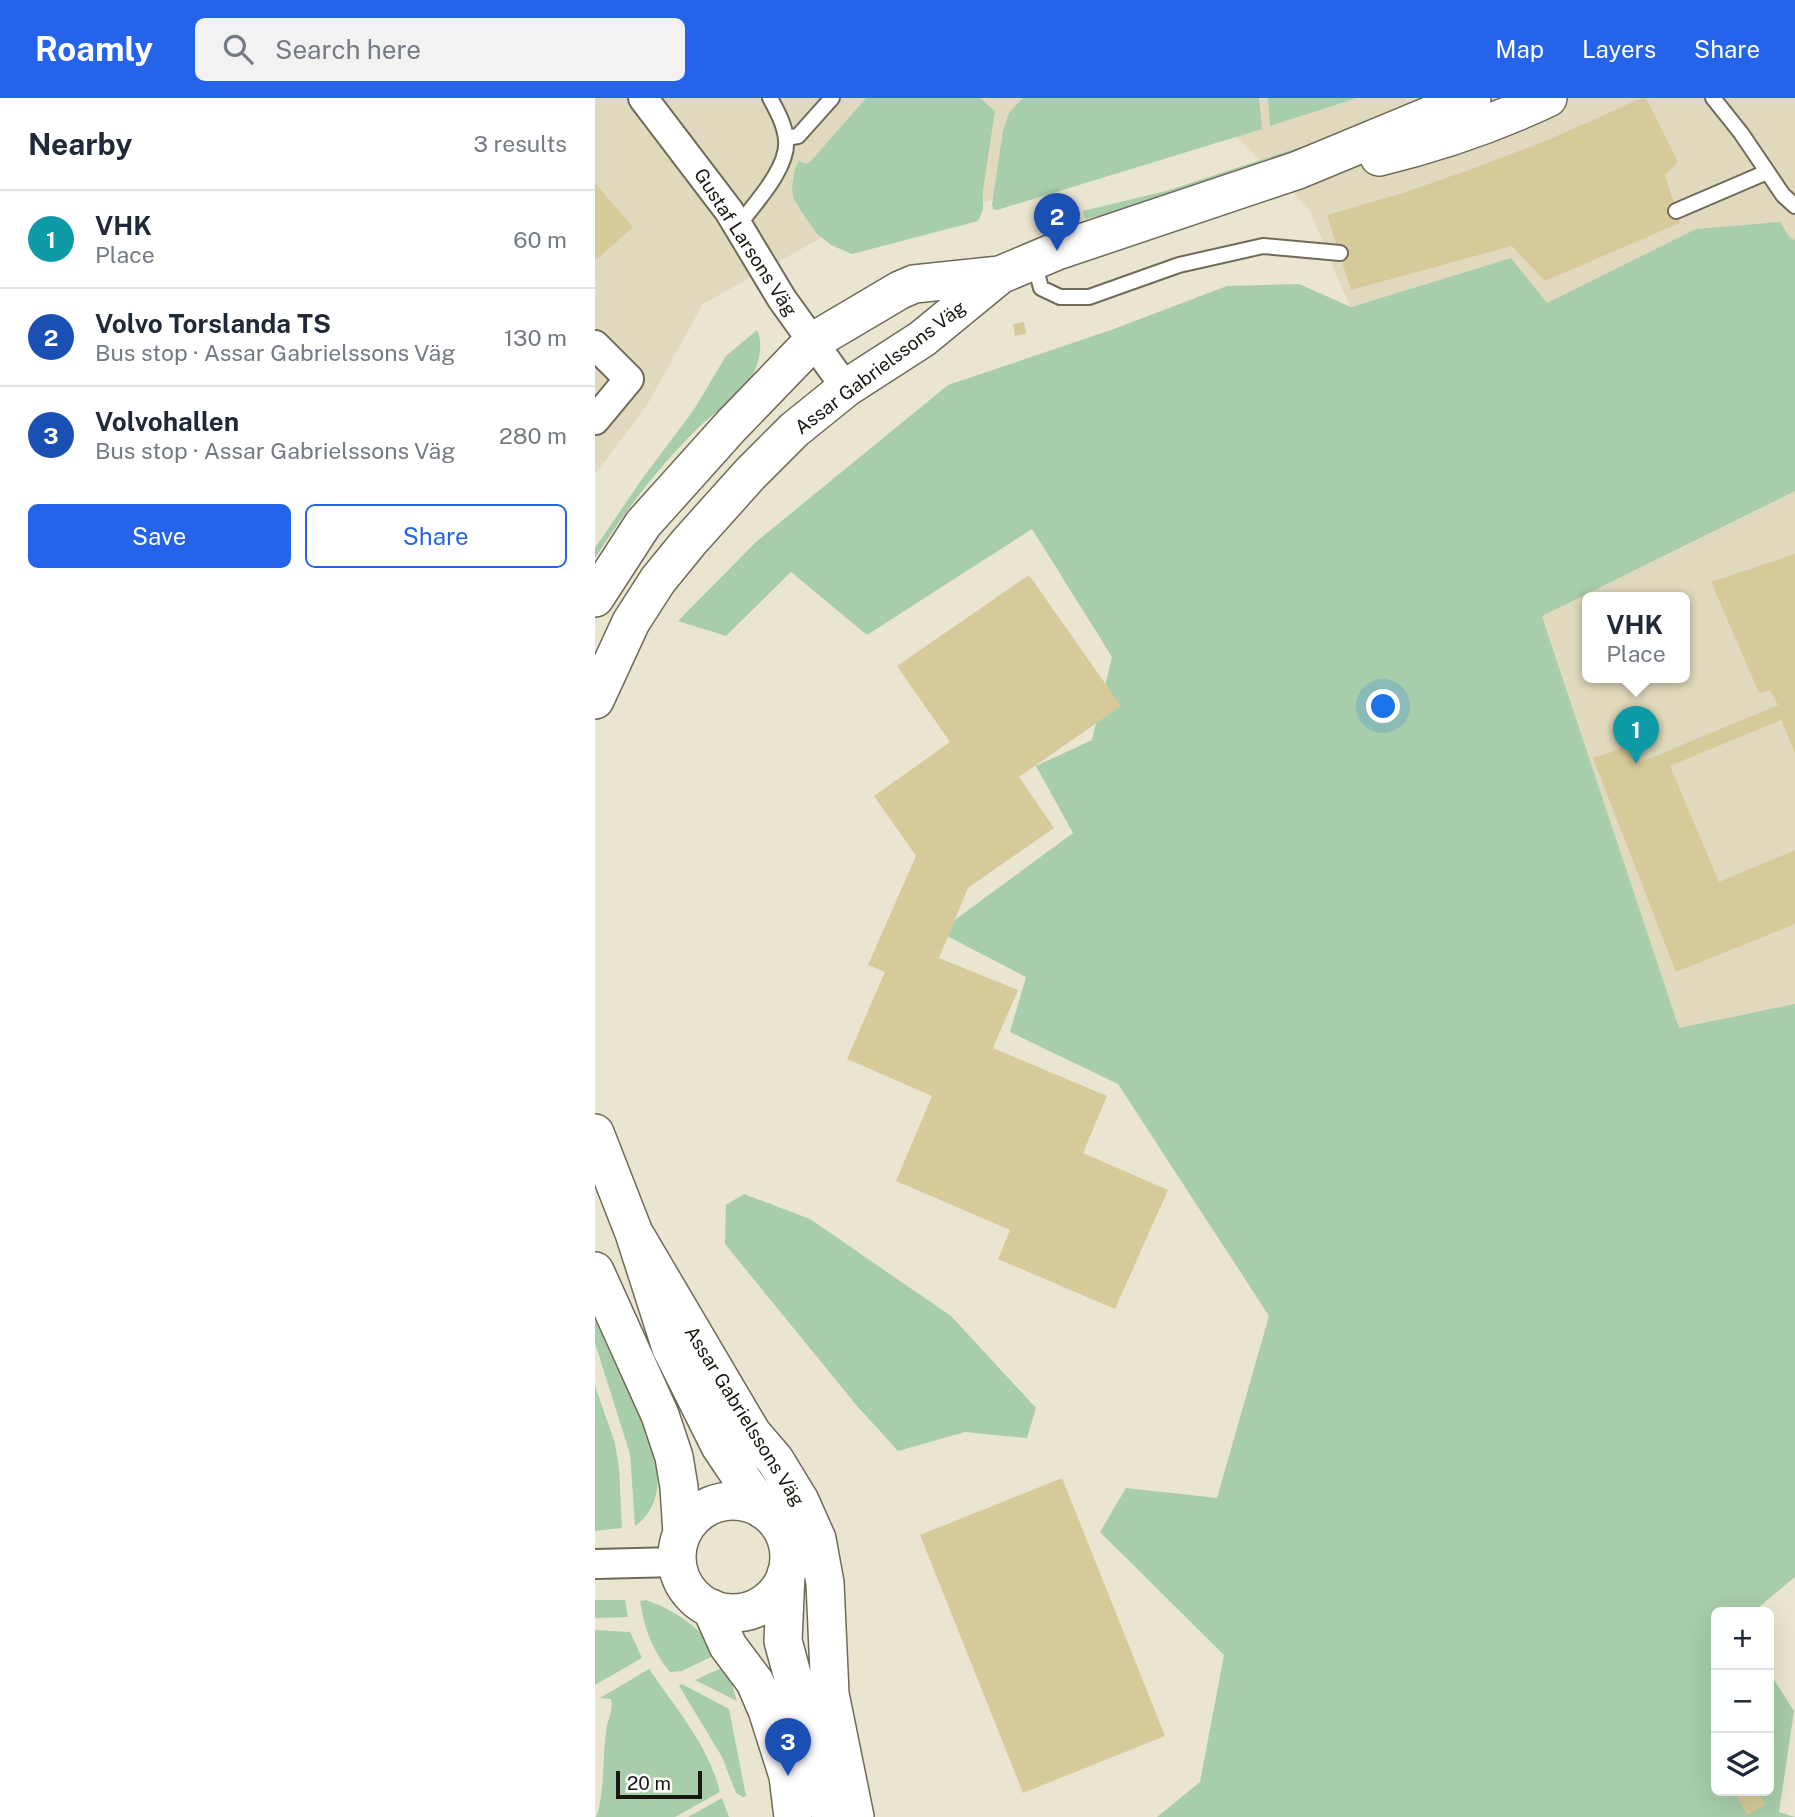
<!DOCTYPE html>
<meta charset="utf-8">
<style>
:root{--surface:#fff;--page:#f2f2f3;--text:#1f2937;--muted:#747a83;--line:#e0e1e3;--accent:#2563eb}
body{margin:0;font-family:"Public Sans",sans-serif;background:var(--page);color:var(--text)}
.controls{position:absolute;right:21px;bottom:21px;display:grid;overflow:hidden;border-radius:10px;box-shadow:0 7px 28px #0002}
.controls button{width:63px;height:63px;display:grid;place-items:center;padding:0;border:0;border-bottom:2px solid var(--line);background:var(--surface);color:var(--text);font:35px sans-serif}
.scale{position:absolute;left:21px;bottom:18px;width:86px;box-sizing:border-box;padding-left:7px;border:4px solid #19170f;border-top:0;font-size:19px;line-height:24px;white-space:nowrap;color:#19170f;-webkit-text-stroke:5px #fff;paint-order:stroke}
.you{position:absolute;left:789px;top:609px;width:24px;height:24px;margin:-18px;border:5px solid #fff;border-radius:50%;background:#1a73e8;box-shadow:0 0 0 10px #1a73e833}
.badge{display:grid;place-items:center;width:46px;height:46px;border-radius:50%;background:var(--accent);color:#fff;font-size:23px;font-weight:700}
.pin{position:absolute;translate:-50% -58px;filter:drop-shadow(0 2px 4px #0008)}
.pin::after{content:'';position:absolute;top:37px;width:24px;height:21px;background:inherit;clip-path:polygon(0 0,100% 0,50% 100%)}
.popup{position:absolute;left:987px;top:494px;width:108px;height:91px;box-sizing:border-box;display:grid;place-content:center;border-radius:10px;background:var(--surface);filter:drop-shadow(0 2px 5px #0005);font-size:23px;white-space:nowrap;color:var(--muted)}
.popup b{font-size:26px;color:var(--text)}
.popup::after{content:'';position:absolute;left:50%;top:100%;margin-left:-14px;border:14px solid transparent;border-top-color:var(--surface)}
.list{margin:0;padding:0;list-style:none}
h2{display:flex;justify-content:space-between;align-items:center;height:91px;margin:0;padding:0 28px;font-size:30px}
h2 small{font-size:23px;font-weight:400;color:var(--muted)}
.list li{display:grid;grid-template-columns:46px 1fr auto;gap:21px;align-items:center;box-sizing:border-box;height:98px;padding:0 28px;border-top:2px solid var(--line)}
.list b{display:block;font-size:26px;white-space:nowrap}
.list p{margin:0;font-size:23px;white-space:nowrap;color:var(--muted)}
.list em{font-size:23px;font-style:normal;color:var(--muted)}
.actions{display:flex;gap:14px;padding:21px 28px}
.actions a{flex:1;padding:16px 0;border:2px solid var(--accent);border-radius:10px;text-align:center;font-size:24px;color:var(--accent)}
.actions .main{background:var(--accent);color:#fff}
.icon{flex:none;width:38px;height:38px;fill:none;stroke:currentColor;stroke-width:2;stroke-linecap:round;stroke-linejoin:round}
.map{position:relative;flex:none;width:1200px;height:1719px;overflow:hidden}
header{display:flex;align-items:center;gap:42px;box-sizing:border-box;height:98px;padding:0 35px;background:var(--accent);color:#fff}
header strong{font-size:33px}
nav{display:flex;gap:38px;margin-inline-start:auto;font-size:24px}
.search{width:490px;height:63px;background:var(--page);display:flex;align-items:center;gap:18px;box-sizing:border-box;padding:0 24px;border-radius:10px;color:var(--muted);font-size:26px}
main{display:flex}
aside{flex:1;background:var(--surface)}
.map>svg:first-child{display:block}
.built{fill:#e0d9bd;fill-rule:evenodd}
.green{fill:#a8cdaa}
.building{fill:#d7ca9a}
.lines{fill:none;stroke-linecap:round;stroke-linejoin:round}
.service-casing{stroke:#6f6b58;stroke-width:18}
.minor-casing{stroke:#6f6b58;stroke-width:32}
.tertiary-casing{stroke:#6f6b58;stroke-width:40}
.service{stroke:#fff;stroke-width:14}
.minor{stroke:#fff;stroke-width:28}
.tertiary{stroke:#fff;stroke-width:37}
.labels{text-anchor:middle;stroke-width:5;stroke-linejoin:round;paint-order:stroke}
.street-label{font-size:19px;fill:#19170f;stroke:#fff}
</style>
<header>
<strong>Roamly</strong>
<div class="search"><svg class="icon" aria-label="search" viewBox="0 0 24 24"><circle cx="10" cy="10" r="6"/><path d="M15 15l6 6"/></svg>Search here</div>
<nav><a>Map</a><a>Layers</a><a>Share</a></nav>
</header>
<main>
<aside>
<h2>Nearby<small>3 results</small></h2>
<ul class="list">
<li><span class="badge" style="background:#0f9aa8">1</span><div><b>VHK</b><p>Place</p></div><em>60 m</em></li>
<li><span class="badge" style="background:#1a4fb4">2</span><div><b>Volvo Torslanda TS</b><p>Bus stop · Assar Gabrielssons Väg</p></div><em>130 m</em></li>
<li><span class="badge" style="background:#1a4fb4">3</span><div><b>Volvohallen</b><p>Bus stop · Assar Gabrielssons Väg</p></div><em>280 m</em></li>
</ul>
<div class="actions"><a class="main">Save</a><a>Share</a></div>
</aside>
<div class="map">
<svg width="1200" height="1719" viewBox="0 0 1200 1719">
<rect width="100%" height="100%" fill="#eae5d0"/>
<path class="built" d="M0 0H1200V142L1101 131 952 205 916 160 755 209 714 111 641 38 340 117 226 140 108 206 52 307 0 376Z
M1200 393V906L1084 931 947 517ZM992 500H1090V580H992Z"/>
<path class="green" d="M271 0H385L400 13 388 92V112L383 123 257 156 236 147 222 136 206 113 198 99 197 89 200 71 204 63 211 66 216 63Z
M428 0H664L667 31 402 112 398 111 397 106 408 33 414 15Z
M673 0H762L675 28Z
M855 0 528 113 490 121 488 113 571 93Z
M1185 124 1195 140 1200 142V393L947 518 1084 930 1200 906V1479L1158 1514H1121V1693H1174V1574L1199 1613 1184 1714 1200 1719H562L605 1684 629 1557 505 1434 531 1390 622 1400 674 1218 523 986 415 934 431 879 350 837 361 821 478 735 441 668 497 642 517 559 437 431 272 537 196 474 131 538 83 523 161 444 353 287 516 232 632 188 704 186 756 209 916 160 952 205 1101 131Z
M162 232C168 245 165 262 159 274 146 299 118 314 99 334 61 372 29 415 0 460V450L47 381 98 313 131 258Z
M149 1096 215 1121 356 1218 441 1310 432 1340 370 1334 303 1353 262 1308 130 1146 131 1107Z
M0 1214C8 1234 17 1254 25 1274 44 1316 90 1392 40 1428L35 1356 0 1245Z
M0 1288 20 1345 24 1370 27 1430 0 1433Z
M0 1502H30L33 1519 0 1520Z
M51 1502C82 1513 104 1530 124 1555L87 1573 75 1574C58 1554 49 1530 45 1503Z
M0 1532 35 1534 47 1560 0 1587Z
M131 1568 142 1603 100 1582Z
M54 1571C80 1609 114 1648 125 1694L80 1719H1C9 1702 8 1656 11 1634 12 1622 19 1613 16 1601L5 1600Z
M87 1586 134 1611 151 1698 148 1699 141 1695 127 1659 86 1591 84 1588Z
M127 1700 134 1719H93Z"/>
<path class="building" d="M1047 0H1051L1083 64 1070 77 1085 125 950 183 917 148 756 192 732 117 808 95 885 68 955 41Z
M0 85 38 129 0 163Z
M429 224 431 236 420 238 418 226Z
M1200 456V655L1186 622 1075 668 1124 784 1200 752V826L1081 874 998 660 1036 647 1046 664 1183 607 1175 592 1164 595 1116 484Z
M434 477 526 608 424 679 459 730 373 790 344 860 423 892 398 950 512 998 488 1055 573 1092 520 1211 403 1161 415 1132 301 1083 337 998 252 961 290 874 273 867 321 758 279 698 355 644 302 568Z
M467 1380 570 1638 428 1695 325 1437Z
M1139 1693H1163L1170 1707 1152 1717Z"/>
<g class="lines">
<defs>
<path id="service" d="M1118 0 1146 35 1188 97 1200 108
M191 40 203 38 237 0
M1081 113 1172 74
M143 128C159 106 194 70 191 42 190 27 182 13 175 0
M439 164 446 190 465 199H494L584 167 668 148 745 155"/>
<path id="minor" d="M48 0 134 113 187 201 251 290
M0 247 34 281 0 322
M0 1466 82 1464"/>
<path id="tertiary" d="M784 59C842 45 898 26 953 0
M0 500 48 426 136 328 217 244 305 192 319 186 405 177
M0 602 36 524 63 482 94 444 155 376 199 332 251 290 327 241 405 177 462 153 703 72 877 0
M0 1035 39 1135 76 1250 125 1348 168 1412
M39 1135 157 1335 180 1362 205 1403 222 1441 230 1485 235 1596 260 1719
M0 1173 65 1317 79 1359 84 1389 87 1436
M82 1459a56 56 0 1 1 112 0a56 56 0 1 1-112 0Z
M191 1476 188 1543 236 1719
M116 1510 133 1548 160 1584 172 1612 193 1678 198 1719"/>
</defs>
<use href="#service" class="service-casing"/>
<use href="#minor" class="minor-casing"/>
<use href="#tertiary" class="tertiary-casing"/>
<use href="#service" class="service"/>
<use href="#minor" class="minor"/>
<use href="#tertiary" class="tertiary"/>
</g>
<g class="labels">
<g class="street-label">
<text transform="translate(151 144) rotate(57)" y="7">Gustaf Larsons Väg</text>
<text transform="translate(285 269) rotate(-37)" y="7">Assar Gabrielssons Väg</text>
<text transform="translate(150 1318) rotate(58)" y="7">Assar Gabrielssons Väg</text>
</g>
</g>
</svg>
<div class="controls">
<button>+</button>
<button>−</button>
<button><svg class="icon" aria-label="layers" viewBox="0 0 24 24"><path d="M12 4l9 5-9 5-9-5zM3 14l9 5 9-5"/></svg></button>
</div>
<div class="scale">20 m</div>
<div class="you"></div>
<div class="pin badge" style="left:1041px;top:666px;background:#0f9aa8">1</div>
<div class="popup"><b>VHK</b>Place</div>
<div class="pin badge" style="left:462px;top:153px;background:#1a4fb4">2</div>
<div class="pin badge" style="left:193px;top:1678px;background:#1a4fb4">3</div>
</div>
</main>
